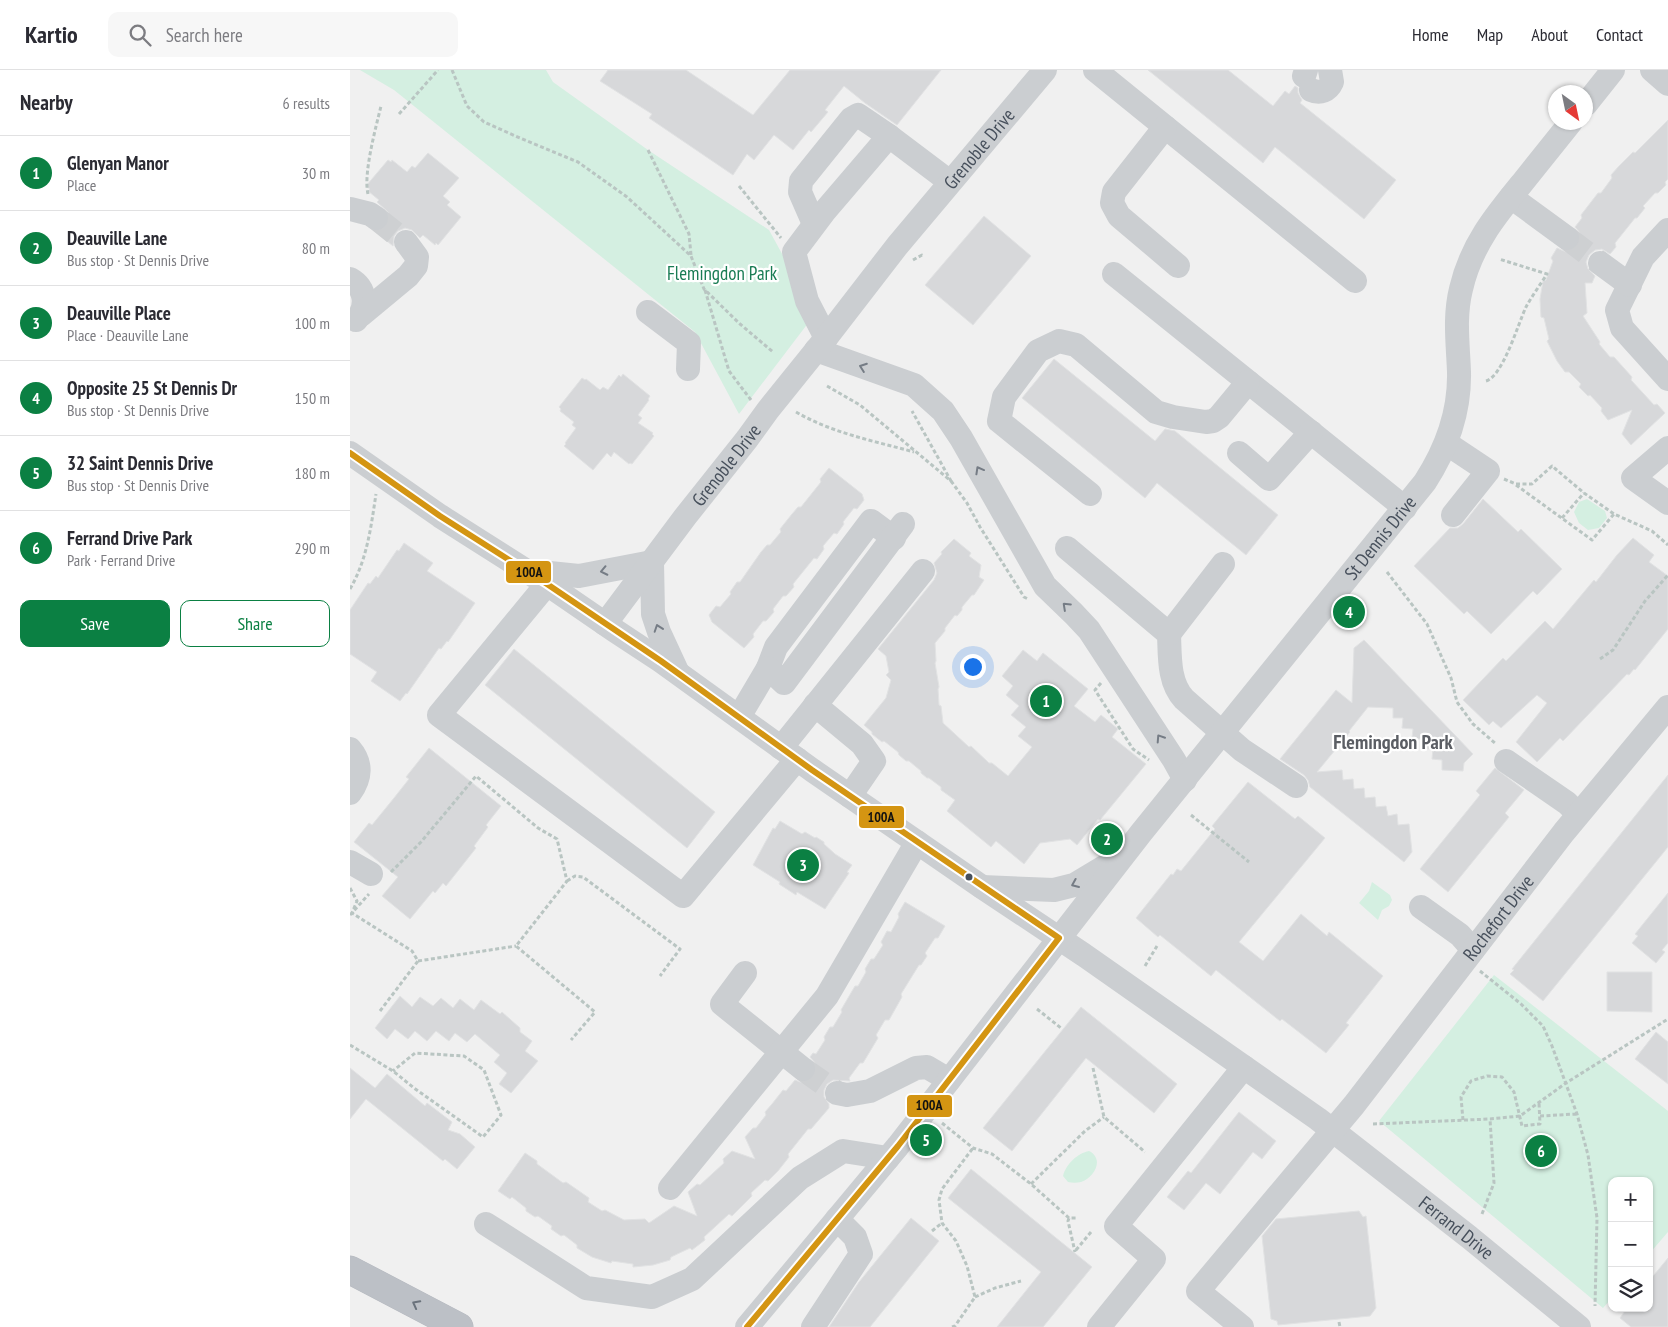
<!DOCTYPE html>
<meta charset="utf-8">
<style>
:root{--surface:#fff;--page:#f7f7f7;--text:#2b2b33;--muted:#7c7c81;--line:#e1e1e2;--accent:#0b8043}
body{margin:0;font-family:"PT Sans Narrow",sans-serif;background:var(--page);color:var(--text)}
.controls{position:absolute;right:15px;bottom:15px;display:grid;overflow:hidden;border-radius:10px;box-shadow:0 1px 4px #0004}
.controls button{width:45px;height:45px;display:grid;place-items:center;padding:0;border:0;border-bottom:1px solid var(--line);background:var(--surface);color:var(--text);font:25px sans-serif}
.compass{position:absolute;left:1198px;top:15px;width:45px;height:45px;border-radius:50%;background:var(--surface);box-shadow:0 1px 4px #0004;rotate:147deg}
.you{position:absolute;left:622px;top:596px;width:18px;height:18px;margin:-12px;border:4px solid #fff;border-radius:50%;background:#1a73e8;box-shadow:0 0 0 8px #1a73e833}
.badge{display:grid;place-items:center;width:32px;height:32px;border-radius:50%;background:var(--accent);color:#fff;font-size:16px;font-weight:700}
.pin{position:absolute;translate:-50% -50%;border:2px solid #fff;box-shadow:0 1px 5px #0006}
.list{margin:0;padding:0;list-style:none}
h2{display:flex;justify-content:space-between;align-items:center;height:65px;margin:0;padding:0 20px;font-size:21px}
h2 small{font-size:16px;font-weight:400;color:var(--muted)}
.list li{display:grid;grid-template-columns:32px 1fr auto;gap:15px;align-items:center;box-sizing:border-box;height:75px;padding:0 20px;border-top:1px solid var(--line)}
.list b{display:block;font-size:19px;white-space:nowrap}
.list p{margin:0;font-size:16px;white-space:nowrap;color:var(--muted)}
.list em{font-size:16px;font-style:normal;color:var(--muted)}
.actions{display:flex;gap:10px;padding:15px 20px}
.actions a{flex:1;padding:11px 0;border:1px solid var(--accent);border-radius:10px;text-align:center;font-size:18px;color:var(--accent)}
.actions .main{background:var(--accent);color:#fff}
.icon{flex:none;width:28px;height:28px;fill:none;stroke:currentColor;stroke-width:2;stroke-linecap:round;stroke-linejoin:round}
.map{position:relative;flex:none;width:1318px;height:1257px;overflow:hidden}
header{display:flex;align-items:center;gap:30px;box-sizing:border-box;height:70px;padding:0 25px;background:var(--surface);border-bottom:1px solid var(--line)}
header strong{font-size:24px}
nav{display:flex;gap:28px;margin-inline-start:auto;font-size:18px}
.search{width:350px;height:45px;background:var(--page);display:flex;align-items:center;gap:12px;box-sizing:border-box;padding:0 18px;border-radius:10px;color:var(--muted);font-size:19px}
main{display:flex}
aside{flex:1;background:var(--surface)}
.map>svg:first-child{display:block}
.green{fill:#d4efe1}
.building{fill:#d7d8da;stroke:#e1e2e3}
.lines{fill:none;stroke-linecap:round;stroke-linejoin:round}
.minor-tunnel{stroke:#ced0d2;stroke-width:24;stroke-dasharray:24 12;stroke-linecap:butt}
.highway-casing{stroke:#b5b8bf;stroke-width:29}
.path{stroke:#b9c5c2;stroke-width:3;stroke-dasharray:4 2.5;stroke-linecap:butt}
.minor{stroke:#cbced1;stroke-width:24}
.highway{stroke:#bcc0c6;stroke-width:28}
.bus-1-casing{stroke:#fff;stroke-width:10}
.bus-1{stroke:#d49512;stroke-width:6}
.oneway{stroke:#757c85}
.oneway2{stroke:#6a727c}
.bus-dot{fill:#47505c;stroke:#fff;stroke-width:2}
.labels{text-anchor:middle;stroke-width:4.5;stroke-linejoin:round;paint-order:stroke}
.street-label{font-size:19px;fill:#47505c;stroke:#fff}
.park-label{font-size:19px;fill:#197c54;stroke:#fff}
.neighbourhood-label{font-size:20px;font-weight:bold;fill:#5b5e64;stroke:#fff}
.line-badge{stroke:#fff;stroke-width:2}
.pale-badge-label{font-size:14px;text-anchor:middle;font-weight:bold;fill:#111}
</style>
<header>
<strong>Kartio</strong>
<div class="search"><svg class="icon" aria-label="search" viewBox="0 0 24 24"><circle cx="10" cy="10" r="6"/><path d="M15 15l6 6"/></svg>Search here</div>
<nav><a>Home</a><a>Map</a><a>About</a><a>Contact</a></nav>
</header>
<main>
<aside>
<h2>Nearby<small>6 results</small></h2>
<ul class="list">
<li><span class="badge">1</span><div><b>Glenyan Manor</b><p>Place</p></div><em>30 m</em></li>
<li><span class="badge">2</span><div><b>Deauville Lane</b><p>Bus stop · St Dennis Drive</p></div><em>80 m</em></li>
<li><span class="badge">3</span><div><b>Deauville Place</b><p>Place · Deauville Lane</p></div><em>100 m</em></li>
<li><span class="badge">4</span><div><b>Opposite 25 St Dennis Dr</b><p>Bus stop · St Dennis Drive</p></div><em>150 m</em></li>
<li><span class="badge">5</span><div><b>32 Saint Dennis Drive</b><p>Bus stop · St Dennis Drive</p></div><em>180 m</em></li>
<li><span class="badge">6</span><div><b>Ferrand Drive Park</b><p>Park · Ferrand Drive</p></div><em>290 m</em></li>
</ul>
<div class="actions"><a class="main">Save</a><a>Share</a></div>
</aside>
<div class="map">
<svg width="1318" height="1257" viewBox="0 0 1318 1257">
<rect width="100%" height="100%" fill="#f0f0f0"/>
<path class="green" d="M10 0H196L203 12 298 80 419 160 465 244 389 344 345 262 44 20Z
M1237 429 1255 441 1257 448 1249 458 1238 460 1229 453 1224 442 1229 432Z
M1022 812 1040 825 1042 830 1039 836 1032 840 1028 850 1009 833 1019 821Z
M1144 905 1318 1041V1162L1299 1184V1111H1262V1228L1253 1238 1029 1051Z
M739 1081C755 1089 744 1108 731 1112 727 1113 722 1113 718 1112L713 1106C716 1094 728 1083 739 1081Z"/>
<path class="building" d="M258 0H336L403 45 440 0H591L547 55 515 33 494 16 475 40 478 42 461 62 459 60 443 80 424 65 404 90 397 84 383 105 299 48 302 44 250 11Z
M798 0H878L923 36 935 21 939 24 945 16 948 18V23L952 30 950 33 1046 110 1014 149 925 77 913 93Z
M1318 50V109L1315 112 1316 115 1308 123H1305L1293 136 1295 138 1287 148H1285L1265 173 1266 177 1260 184 1252 179 1245 180 1239 185 1236 192 1238 199 1245 206 1242 213H1235L1237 243 1233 246 1250 272 1249 274 1260 287H1264L1282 307 1281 310 1304 335 1307 334 1315 343 1281 375 1272 364 1282 340 1258 350 1251 341 1252 338 1240 325 1238 326 1229 317 1231 314 1219 302H1215L1207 291 1197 271 1199 269 1194 248 1191 247 1190 229 1193 211 1196 210 1203 191 1201 188 1207 178 1216 182 1222 181 1228 176 1231 169 1230 163 1225 157 1232 148 1231 145 1248 123H1251L1262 108 1261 105 1269 96 1283 82 1285 83Z
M78 83 109 108 93 126 100 132 97 135 111 147 88 175 86 173 85 175 73 165 70 168 62 160 55 158 48 161 44 166 43 176 26 162 32 160 38 155 40 148 38 142 27 132 29 130 18 121 20 119 16 116 38 90 41 92 42 90 57 102 62 96 65 98Z
M634 146 681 186 623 255 575 215Z
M704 289 805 371 815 359 825 361 928 445 896 485 807 413 795 428 672 328Z
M273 304 300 326 298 329 299 330 288 345 292 348 288 353 303 363 302 364 304 366 282 394 280 393 279 394 264 382 261 387 257 383 243 400 214 376 216 374 215 373 226 358 222 355 224 352 210 341 211 339 209 337 232 308 235 310 236 309 250 320 253 317 258 320 269 305 271 307Z
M479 398 512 424 514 430 507 439 504 438 493 452 494 454 487 464 484 463 473 476 474 479 467 489 464 488 443 514 444 517 436 526H433L423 539 424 542 416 551H413L403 564 404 567 394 578 362 552 359 545 366 536 370 537 381 524 380 522 387 512H390L411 482 417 475H420L431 462 430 459 442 444 448 437H451L471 412 470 409Z
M1133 429 1168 462 1171 459 1212 499 1187 525 1183 521 1141 564 1117 541 1114 544 1064 496 1100 458H1108L1113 454Z
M1283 468 1304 485 1299 492 1318 506V559L1285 600 1284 599 1279 605 1277 604 1213 671 1210 668 1187 692 1166 672 1197 633 1187 625 1151 658 1143 651 1139 655 1113 630 1153 588 1156 591 1195 551 1203 559 1244 510 1246 512 1267 485Z
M604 469 621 483 619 486 631 495 629 507 634 510 624 525H622L612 537V540L607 546 605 545 595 558V561L585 573 586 591 585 593 589 617 588 619 589 635 591 636 593 653 619 677 621 676 639 693H642L658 706 682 677 668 666 676 657 661 645 669 636 656 625 663 616 652 606 673 580 687 591 693 583 738 619 724 636 745 652 751 645 768 659 762 667 796 694 750 750 748 749 727 775 720 769 690 773 674 794 646 771 641 777 597 741 605 730 591 720V717L579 708H577L571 703V701L559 691H556L549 685 548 682 534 671 532 672 522 664V662L514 655 536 628 541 610 536 605 539 602 536 586 528 579 584 510 587 503 584 493 592 484 591 482Z
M54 473 83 493 77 501 125 533 98 572 97 571 91 579 89 578 57 624 56 623 50 631 21 611 27 602 0 584V540L18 513 20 514 26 506 28 508 47 480 49 481Z
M1014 570 1123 684 1114 693 1113 701 1092 700V690L1082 689 1083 679H1072L1073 669H1062L1063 659 1052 658 1053 648H1043V638L1018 637 999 661 1000 662 967 702 992 700 993 710 1003 709 1004 719 1014 718 1015 728 1025 727 1026 737 1036 736 1038 746 1047 744 1048 755 1059 754 1062 782 1054 792 960 717 958 710 954 705 930 689 986 620 1002 633 1004 578Z
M164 579 365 742 337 778 135 615Z
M79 678 151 736 136 755 138 757 124 776 126 778 96 816 93 813 85 823 83 821 60 849 32 826 48 807 4 772 19 753 22 755 44 728 59 709 56 707Z
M1145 698 1174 720 1155 743 1159 747 1098 822 1070 799 1130 725 1126 721Z
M1318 705V777L1193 931 1160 904 1164 900 1162 899Z
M898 712 945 749 948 746 975 768 889 872 913 891 951 844 977 866 979 862 1033 906 996 953 999 955 976 983 932 949 930 951 866 900 861 906 810 865 808 867 786 848 821 804 823 805 827 799 831 801 865 759 862 756Z
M430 751 452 764 455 762 465 768 466 767 474 772V774L485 784 502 795 497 802 499 803 475 839 447 822 446 825 429 814 430 812 403 795 423 758 425 759Z
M1318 823V873L1312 880 1315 882 1306 893 1282 873 1288 866 1285 864Z
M555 832 595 856 588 868H585L575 883 577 886 571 895H569L551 924 552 927 539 950H535L526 965 528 968 513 993H510L499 1008 500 1011 483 1010 477 1014 474 1020V1027L479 1034V1038L461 1059H458L438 1084 439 1087 428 1101 418 1111 415 1110 401 1123 402 1126 382 1146 379 1144 354 1167 355 1170 342 1180 340 1178 321 1187 320 1190 303 1195 283 1197V1194L262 1191 261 1193 242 1187 227 1178V1175L214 1165 211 1166 201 1159 202 1156 188 1146 185 1147 176 1141V1138L162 1127 160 1129 148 1121 175 1083 187 1091V1094L213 1113 216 1112 239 1128 238 1132 252 1141 255 1140 274 1150 295 1149 299 1153 324 1136 347 1146 338 1122 347 1114 350 1115 374 1093 373 1089 382 1081 405 1089 395 1067 403 1058H406L416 1045 415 1042 422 1034 433 1020 436 1021 445 1010 450 1012H458L464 1007 467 1001 466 994 460 987 463 983 466 984 475 970 474 967 480 957H483L492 942 491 940 505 916H508L516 902 515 899 521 889H524L533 875 531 872 537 861 541 862 549 847 548 844Z
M1257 902H1302V942L1257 941Z
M50 926 62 937 70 927 83 936 91 928 103 938 110 929 124 940 131 930 150 944 152 942 170 958V962L182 971 175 981 188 991 161 1023 149 1014 157 1003 144 992 150 985 125 964 117 972 105 963 99 971 86 961 77 971 65 961 58 969 45 959 37 969 25 958Z
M731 937 827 1014 804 1043 736 988 662 1081 633 1058Z
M1306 962 1318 972V1014L1285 989Z
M0 998 25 1018 37 1004 75 1036 77 1033 102 1052 98 1060 110 1064 125 1077 107 1099 95 1089 93 1091 16 1029 0 1049Z
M889 1042 926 1071 912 1089 903 1082 870 1124 856 1113 834 1140 817 1127 838 1101 841 1103Z
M621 1099 742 1197 693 1257H647L691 1202 598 1128Z
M1009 1141 1013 1147 1016 1146 1026 1238 1020 1246 928 1255 927 1251 921 1249 912 1166 926 1149Z
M561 1148 589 1171 520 1257H479L509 1212Z
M1318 1188V1257H1281L1270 1248 1277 1238H1299V1211Z"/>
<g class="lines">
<path class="minor-tunnel" d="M26 148 56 172
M1217 168 1250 193
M453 999 487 1023"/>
<defs>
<path id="highway" d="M0 1200 109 1257"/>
</defs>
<use href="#highway" class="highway-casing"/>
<path class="path" d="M102 0 117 36 134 52 170 68 228 92 277 127 341 186 354 219 390 254 423 282
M49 44 88 0
M298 80 339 164 341 185
M389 116 431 168
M18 124C13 104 26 57 31 36
M563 190 572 185 573 186
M355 220 379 301 401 330
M1136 311C1153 306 1168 254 1176 237 1182 226 1190 215 1197 204L1149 189
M477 316 510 335 601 411 562 341
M446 342C482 363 524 371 564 382
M1154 409 1166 414H1182L1202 396 1234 423 1264 444 1302 461 1318 475
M601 411 617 433 630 457 674 527 678 529
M1166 415 1242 470 1264 444
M1212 448 1234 423
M1037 502 1077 554 1101 608 1107 632 1123 654 1146 674
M0 519C17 490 21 457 26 424
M1250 589 1263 580 1295 531 1318 505
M751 613 745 620 783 679 799 690
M841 745 899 792
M41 802 71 772 126 706 188 758 207 769 217 811 166 876 245 942 221 970
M217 811 225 806 233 807 330 879 310 906
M0 818 7 831 2 843 62 881 68 891 166 876
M0 845 19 824
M795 896 807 876
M1130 901 1171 934 1193 956 1202 976 1227 1044 1238 1085 1247 1148 1245 1236
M687 939 711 958
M30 941 68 891
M0 975 43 1001 64 1018 133 1067 151 1045 134 1000 114 986 65 983 43 1001
M743 998 754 1047 795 1082
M1190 1046 1226 1044
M1113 1050 1111 1027 1121 1011 1137 1006 1152 1007 1164 1022 1172 1056 1190 1054 1189 1033
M592 1053 623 1078 642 1084 681 1114 719 1148H726
M1023 1054 1140 1049 1170 1046 1216 1013 1318 949
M681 1114 735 1061 754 1047
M1132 1144 1144 1113 1140 1049
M719 1148 718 1151 725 1182
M582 1161 592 1153
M726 1180 741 1162
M625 1227 645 1218 671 1211
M989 1252 990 1257
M602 1257 605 1256 625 1227 617 1196 606 1171 592 1153 589 1130 592 1119 623 1078"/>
<g class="minor">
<path d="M745 0 1005 211"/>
<path d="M1302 0 1318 14"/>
<path d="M954 6 956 0"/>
<path d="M961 20C970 24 978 21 982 12L980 0"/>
<path d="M1236 34 1263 0"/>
<path d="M815 57 764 122 762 133 769 146 828 196"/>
<path d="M1161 127 1217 168"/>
<path d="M0 139 20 144 26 148"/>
<path d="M464 154 450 122 451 111 501 49 508 45 539 66"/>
<path d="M1318 160 1293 187 1267 240 1272 258 1318 309"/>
<path d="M1250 193 1280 215"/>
<path d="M764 204 1055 438"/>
<path d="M0 209C16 218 18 237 6 250"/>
<path d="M298 242 339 273 338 299"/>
<path d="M11 245 58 206 66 196 67 187 56 172"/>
<path d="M476 268 457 231 444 182 474 142 539 66 600 112"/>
<path d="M466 280 564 315 593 341 611 368 695 516 724 544 739 560 824 690 835 710"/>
<path d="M1096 373 1138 401 1103 445"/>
<path d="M1318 378 1283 408 1318 433"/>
<path id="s1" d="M0 383 90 446 197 514 264 560 311 591 462 700 632 817 734 885 968 1049 1119 1167 1229 1257"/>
<path d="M889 383 919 409 961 362"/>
<path d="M740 424 649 351 654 327 688 281 709 271 726 275 806 342 823 347 856 352 863 351 869 347 898 312"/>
<path d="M717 478 819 564C820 585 818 612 834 629L892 680 946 716"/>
<path d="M302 492 303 544 309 562 327 601"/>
<path d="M180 501 229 506 302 492"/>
<path d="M197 514 89 645 333 826 447 689"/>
<path id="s2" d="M255 554 335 447 397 369 418 340 476 268 547 176 695 0"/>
<path d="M819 564 873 494"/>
<path d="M418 598 426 577 521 451 544 468"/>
<path d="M465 635 512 674 524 691 500 726"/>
<path d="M389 647 418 598 434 613 553 454"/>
<path d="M431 678 573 501"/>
<path d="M0 679C12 693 11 708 0 723"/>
<path d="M1156 691 1217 733 1228 744"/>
<path d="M0 792 21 804"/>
<path d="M632 817 704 820 724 815 759 794"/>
<path d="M1071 837 1110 865 1123 880"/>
<path d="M395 903 372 934 453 999"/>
<path d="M487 1023 497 1025 520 1021 566 998 577 997 599 1010"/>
<path d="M320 1118 477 926 567 772"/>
<path d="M136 1154 236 1218 302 1227 342 1209 450 1108 493 1081 538 1088"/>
<path id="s3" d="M397 1257 548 1076 791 763 1075 412C1097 378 1110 343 1109 302 1108 274 1104 247 1111 219 1121 175 1146 145 1173 112 1189 92 1205 72 1221 52"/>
<path d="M463 1257 511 1184 505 1167 487 1149"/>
<path d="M749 1257 804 1189 766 1156 894 997"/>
<path id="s4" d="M892 1257 848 1221 1004 1035 1214 762 1318 637"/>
</g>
<use href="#highway" class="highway"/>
<defs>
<path id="bus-1" d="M0 383 90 446 197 514 311 591 462 700 709 868
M397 1257 548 1076 709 868"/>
</defs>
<use href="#bus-1" class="bus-1-casing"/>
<use href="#bus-1" class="bus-1"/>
</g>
<defs><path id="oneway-chevron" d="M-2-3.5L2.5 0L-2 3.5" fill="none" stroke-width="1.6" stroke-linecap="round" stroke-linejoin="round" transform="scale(1.25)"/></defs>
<g class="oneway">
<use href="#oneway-chevron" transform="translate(513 297) rotate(-160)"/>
<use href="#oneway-chevron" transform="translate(629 400) rotate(-119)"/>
<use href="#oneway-chevron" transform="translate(254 501) rotate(168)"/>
<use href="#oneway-chevron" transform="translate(716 536) rotate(-137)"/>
<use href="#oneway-chevron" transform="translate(308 558) rotate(-109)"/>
<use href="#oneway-chevron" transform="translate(810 668) rotate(-123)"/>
<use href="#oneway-chevron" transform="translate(725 814) rotate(157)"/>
</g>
<use class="oneway2" href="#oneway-chevron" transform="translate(66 1234) rotate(-152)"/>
<circle class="bus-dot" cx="619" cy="807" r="4.5"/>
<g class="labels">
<g class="street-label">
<text dy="7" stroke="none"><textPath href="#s2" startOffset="605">Grenoble Drive</textPath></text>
<text dy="7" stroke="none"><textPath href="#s2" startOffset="200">Grenoble Drive</textPath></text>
<text dy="7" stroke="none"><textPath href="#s3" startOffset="1012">St Dennis Drive</textPath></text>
<text dy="7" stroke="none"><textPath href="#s4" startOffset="536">Rochefort Drive</textPath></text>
<text dy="7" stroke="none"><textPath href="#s1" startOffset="1351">Ferrand Drive</textPath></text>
</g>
<g class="park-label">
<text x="372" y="210">Flemingdon Park</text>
</g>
<g class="neighbourhood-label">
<text x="1043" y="679">Flemingdon Park</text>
</g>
</g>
<g class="line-badge">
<rect x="155" y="490" width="47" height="24" rx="5" fill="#d49512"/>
<rect x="508" y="735" width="47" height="24" rx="5" fill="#d49512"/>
<rect x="556" y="1024" width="47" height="24" rx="5" fill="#d49512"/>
</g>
<g class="pale-badge-label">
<text x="179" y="507">100A</text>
<text x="531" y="752">100A</text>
<text x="579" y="1040">100A</text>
</g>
</svg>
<div class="controls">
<button>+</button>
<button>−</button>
<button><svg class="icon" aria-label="layers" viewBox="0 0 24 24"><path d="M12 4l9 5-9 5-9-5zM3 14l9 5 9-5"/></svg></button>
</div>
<svg class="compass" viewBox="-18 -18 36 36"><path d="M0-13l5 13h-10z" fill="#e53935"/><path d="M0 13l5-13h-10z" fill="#7c7c81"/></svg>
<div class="you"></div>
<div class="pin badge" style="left:696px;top:631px">1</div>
<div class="pin badge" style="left:757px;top:769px">2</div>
<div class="pin badge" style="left:453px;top:795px">3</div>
<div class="pin badge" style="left:999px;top:542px">4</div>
<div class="pin badge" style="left:576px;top:1070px">5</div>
<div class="pin badge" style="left:1191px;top:1081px">6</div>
</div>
</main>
